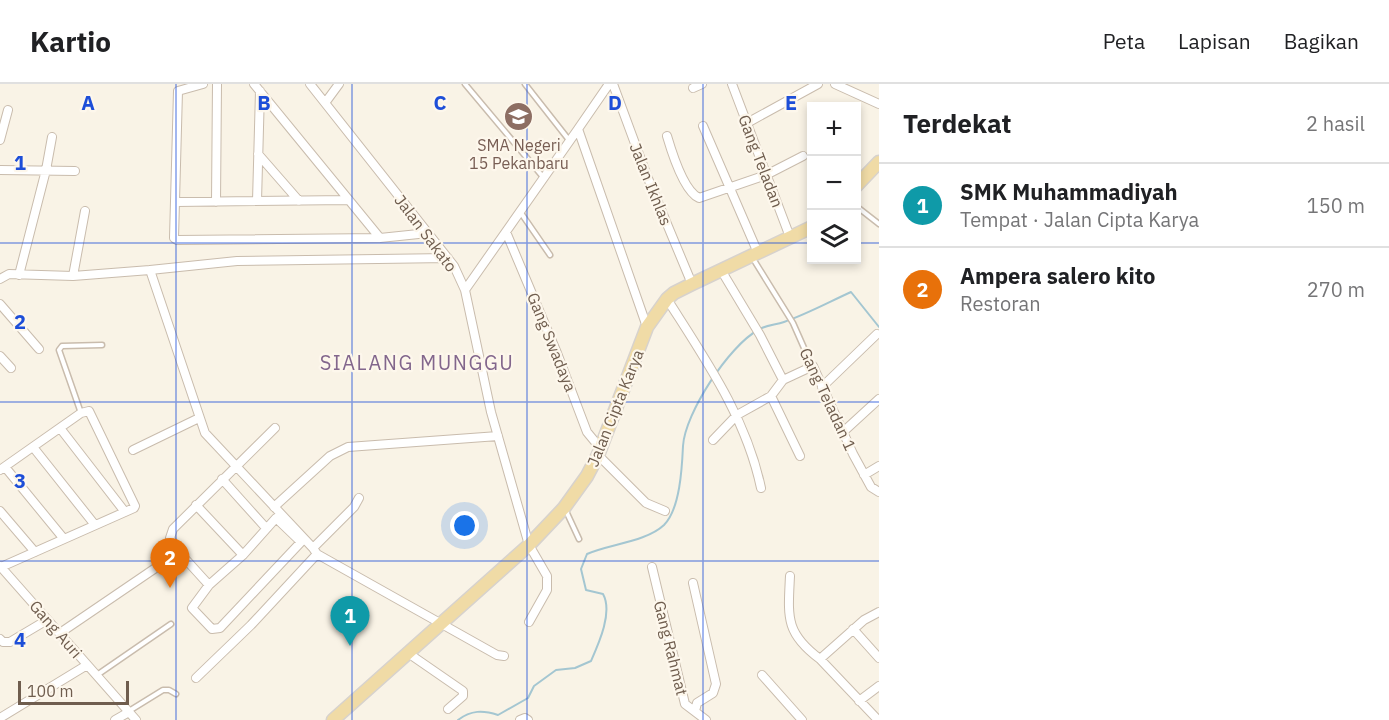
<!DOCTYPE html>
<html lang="id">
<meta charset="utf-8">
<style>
:root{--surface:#fff;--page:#f6f6f6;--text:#202124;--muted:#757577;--line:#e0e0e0;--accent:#0b8043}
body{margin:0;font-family:"IBM Plex Sans",sans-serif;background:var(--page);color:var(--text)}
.controls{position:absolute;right:18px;top:18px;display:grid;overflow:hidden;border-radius:0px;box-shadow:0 3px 9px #0003}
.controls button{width:54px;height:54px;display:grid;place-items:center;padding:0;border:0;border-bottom:2px solid var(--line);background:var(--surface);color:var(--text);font:30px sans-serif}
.scale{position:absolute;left:18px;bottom:15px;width:111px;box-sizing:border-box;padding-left:6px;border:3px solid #6f5d4e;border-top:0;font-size:16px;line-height:21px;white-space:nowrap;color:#6f5d4e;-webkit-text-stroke:4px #fdf7ec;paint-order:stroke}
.you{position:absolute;left:465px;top:442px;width:21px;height:21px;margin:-15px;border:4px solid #fff;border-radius:50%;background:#1a73e8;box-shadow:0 0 0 9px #1a73e833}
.badge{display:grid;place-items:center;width:39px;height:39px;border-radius:50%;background:var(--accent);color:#fff;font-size:20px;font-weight:700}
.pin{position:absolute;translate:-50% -50px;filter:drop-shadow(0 2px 3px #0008)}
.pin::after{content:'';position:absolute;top:32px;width:21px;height:18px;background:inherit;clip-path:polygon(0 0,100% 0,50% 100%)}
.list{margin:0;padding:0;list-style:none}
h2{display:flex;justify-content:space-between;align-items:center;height:78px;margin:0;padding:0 24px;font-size:26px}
h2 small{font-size:20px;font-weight:400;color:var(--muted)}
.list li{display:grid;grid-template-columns:39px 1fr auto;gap:18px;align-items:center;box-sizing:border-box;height:84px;padding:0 24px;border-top:2px solid var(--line)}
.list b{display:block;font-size:22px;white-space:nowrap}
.list p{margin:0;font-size:20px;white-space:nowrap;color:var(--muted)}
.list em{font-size:20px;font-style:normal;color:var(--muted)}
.icon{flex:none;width:33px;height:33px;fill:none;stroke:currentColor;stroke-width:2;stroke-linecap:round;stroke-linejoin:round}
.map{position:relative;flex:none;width:879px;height:636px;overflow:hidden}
header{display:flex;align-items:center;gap:36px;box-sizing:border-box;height:84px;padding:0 30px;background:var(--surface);border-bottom:2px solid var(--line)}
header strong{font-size:28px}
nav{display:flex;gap:33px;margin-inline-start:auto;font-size:21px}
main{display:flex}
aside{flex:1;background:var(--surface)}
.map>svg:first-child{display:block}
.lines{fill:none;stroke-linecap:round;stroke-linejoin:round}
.stream{stroke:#a4c6d1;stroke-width:2}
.service-casing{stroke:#c9bcad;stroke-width:7}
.minor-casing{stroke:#c9bcad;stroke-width:10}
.primary-casing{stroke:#d7d2cd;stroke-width:15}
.service{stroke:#fff;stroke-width:4}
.minor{stroke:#fff;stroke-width:8}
.primary{stroke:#f0dba6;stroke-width:12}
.grid{fill:none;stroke:#1d4ed8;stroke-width:1.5;stroke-opacity:0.55}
.labels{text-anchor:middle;stroke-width:4.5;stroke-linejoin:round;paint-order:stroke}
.education-label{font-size:16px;fill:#785e54;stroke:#fdf7ec}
.street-label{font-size:16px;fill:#6f5d4e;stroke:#fdf7ec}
.quarter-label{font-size:20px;letter-spacing:1.5px;fill:#82668c;stroke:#fdf7ec}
.grid-label{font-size:20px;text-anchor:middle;font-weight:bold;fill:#1d4ed8;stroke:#fdf7ec;stroke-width:4.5;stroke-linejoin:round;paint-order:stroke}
</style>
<header>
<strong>Kartio</strong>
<nav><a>Peta</a><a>Lapisan</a><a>Bagikan</a></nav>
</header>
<main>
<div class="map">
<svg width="879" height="636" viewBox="0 0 879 636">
<rect width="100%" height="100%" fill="#f9f3e6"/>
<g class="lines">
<path class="stream" d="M458 636C471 626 483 626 498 631L528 614 534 602 556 586 575 584 591 577C599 559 613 528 603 510L586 506 581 485 587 470C609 460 646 458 664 441 680 425 682 384 683 362 685 329 729 262 758 246 765 241 775 241 784 238 807 230 829 218 851 208L879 243"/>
<defs>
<path id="service" d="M465 0 543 93
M525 0 569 56
M856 122 879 140
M521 129 550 171
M752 173 793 239 812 282
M81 329 59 266 62 262 102 261
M566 427 579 455
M97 591 171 540
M129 627 163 606H169L176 610"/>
<path id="minor" d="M203 0 178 7 174 154 177 156 380 154 428 149
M254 0 380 154
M310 0 454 182 465 206 491 328 529 461 547 492V506L529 538
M609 0 578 45 647 243
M613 0 647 92 692 200
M732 0 790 153
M835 0 879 20
M693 4 702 0
M325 19 339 0
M747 39 818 0
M703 42 758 169
M667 52C672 69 684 107 699 114L766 91 803 72
M0 56 8 26
M258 70 299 117
M0 86 75 87
M257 117 260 7
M176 118 349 116
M216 118 217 0
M506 148 557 269 587 348 601 365
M150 186 237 177 448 174
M721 186 760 251 783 296
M19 191 46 86 52 53
M73 192 85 127
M0 195 9 190 73 192 150 186 205 349 313 464 317 470 497 571 504 572
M465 206 578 45
M667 215C705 275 746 333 761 404
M0 220 39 265
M0 272 11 284
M822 303 877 250
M60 344 125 428
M843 348 879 315
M713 356 737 331 771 312
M33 363 95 441
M133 366 199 334
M598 371 646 419 665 427
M800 372 771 312 783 296 813 282 853 370 871 403 879 408
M5 383 64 455
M0 386 81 329 89 327 135 422 134 424 1 483
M864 391 879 382
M222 395 266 444
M196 421 243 471
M274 423 330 372 348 363 498 352
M0 427 35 468
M276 434 301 458 220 544 212 545 192 524 209 501 243 471Z
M313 464 354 423 359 414
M179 468 209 501
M0 482 136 636
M652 483 685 620 706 636
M790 492C788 533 785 549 820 575
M693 499 716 600 713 609 697 619 695 627
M853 545 879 574
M60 549 179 468 170 454 173 445 275 344
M0 555 3 558H10L47 536
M408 569 463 607V612L448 625
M762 591 802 636
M196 594 251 541 317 470
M859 617 879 602
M0 634 87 581
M115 636 129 628
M520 636 525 634 528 636
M878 636 820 575 864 536 879 528"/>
<path id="primary" d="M856 102 879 78
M333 636 529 461 564 424 587 392 598 371 647 243 667 215 674 209 692 200 812 143"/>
</defs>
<use href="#service" class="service-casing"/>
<use href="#minor" class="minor-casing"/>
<use href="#primary" class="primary-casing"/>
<use href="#service" class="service"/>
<use href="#minor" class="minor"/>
<use href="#primary" class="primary"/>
</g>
<path class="grid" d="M176 0V636M352 0V636M527 0V636M703 0V636M0 159H812M856 159H879M0 318H879M0 477H879"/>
<defs>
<symbol id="school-disc" viewBox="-11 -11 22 22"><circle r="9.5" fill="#8d6e63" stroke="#fdf7ec"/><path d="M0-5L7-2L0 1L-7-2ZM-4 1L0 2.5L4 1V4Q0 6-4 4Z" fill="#fff"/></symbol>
</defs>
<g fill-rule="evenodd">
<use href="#school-disc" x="502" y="16" width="33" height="33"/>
</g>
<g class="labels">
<g class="education-label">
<text x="519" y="67">SMA Negeri<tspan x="519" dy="18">15 Pekanbaru</tspan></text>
</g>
<g class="street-label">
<text transform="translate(761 77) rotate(69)" y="6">Gang Teladan</text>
<text transform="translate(651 100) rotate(68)" y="6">Jalan Ikhlas</text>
<text transform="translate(426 149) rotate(53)" y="6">Jalan Sakato</text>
<text transform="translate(552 258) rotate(68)" y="6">Gang Swadaya</text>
<text transform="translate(828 315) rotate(65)" y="6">Gang Teladan 1</text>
<text transform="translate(615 324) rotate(-68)" y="6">Jalan Cipta Karya</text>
<text transform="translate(56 545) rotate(49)" y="6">Gang Auri</text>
<text transform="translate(671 564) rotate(76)" y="6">Gang Rahmat</text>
</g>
<g class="quarter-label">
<text x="417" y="286">SIALANG MUNGGU</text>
</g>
</g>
<g class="grid-label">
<text x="88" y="26">A</text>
<text x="264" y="26">B</text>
<text x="440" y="26">C</text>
<text x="615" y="26">D</text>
<text x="791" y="26">E</text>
<text x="20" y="86">1</text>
<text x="20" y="245">2</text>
<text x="20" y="404">3</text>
<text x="20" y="563">4</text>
</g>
</svg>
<div class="controls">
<button>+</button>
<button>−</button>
<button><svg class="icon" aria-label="layers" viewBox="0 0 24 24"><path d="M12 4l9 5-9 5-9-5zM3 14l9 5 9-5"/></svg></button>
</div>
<div class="scale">100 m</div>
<div class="you"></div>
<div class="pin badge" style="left:350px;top:562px;background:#0f9aa8">1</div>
<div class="pin badge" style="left:170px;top:504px;background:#e8710a">2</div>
</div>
<aside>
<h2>Terdekat<small>2 hasil</small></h2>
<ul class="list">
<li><span class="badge" style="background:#0f9aa8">1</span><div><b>SMK Muhammadiyah</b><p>Tempat · Jalan Cipta Karya</p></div><em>150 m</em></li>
<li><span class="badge" style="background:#e8710a">2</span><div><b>Ampera salero kito</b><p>Restoran</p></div><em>270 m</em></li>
</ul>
</aside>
</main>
